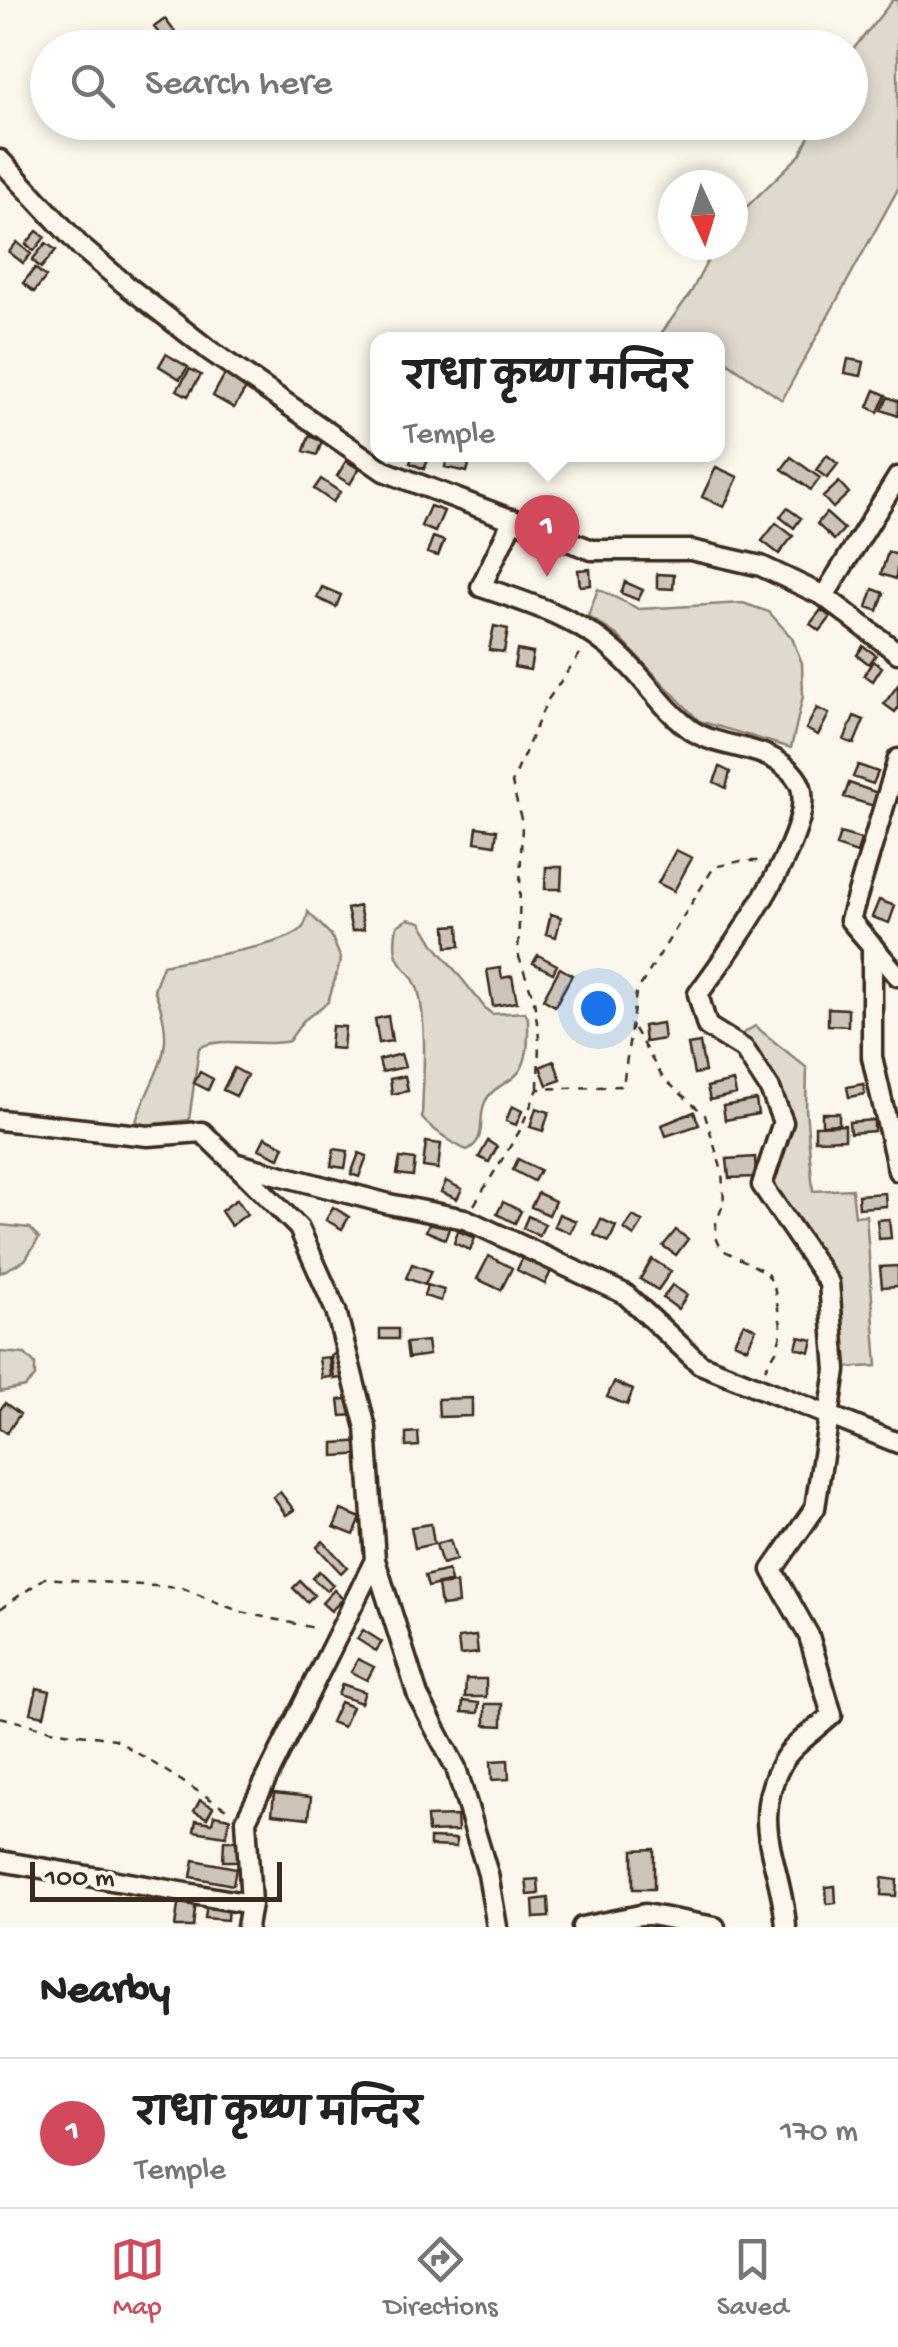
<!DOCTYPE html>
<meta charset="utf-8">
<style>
:root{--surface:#fff;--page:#f2f2f2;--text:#222;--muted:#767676;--line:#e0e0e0;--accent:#d1495b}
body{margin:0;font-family:"Gochi Hand","Playpen Sans Deva",sans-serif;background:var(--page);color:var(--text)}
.compass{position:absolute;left:658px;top:170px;width:90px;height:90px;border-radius:50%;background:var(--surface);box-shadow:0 5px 15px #0003;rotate:176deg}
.scale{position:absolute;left:30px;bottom:25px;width:252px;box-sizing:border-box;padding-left:10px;border:5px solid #3b2a1e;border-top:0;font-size:28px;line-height:35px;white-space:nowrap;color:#3b2a1e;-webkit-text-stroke:8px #fbf7ec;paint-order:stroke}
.you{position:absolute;left:598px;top:1008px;width:35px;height:35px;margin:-25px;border:8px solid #fff;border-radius:50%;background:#1a73e8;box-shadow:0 0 0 15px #1a73e833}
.badge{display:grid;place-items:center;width:65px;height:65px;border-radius:50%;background:var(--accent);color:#fff;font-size:32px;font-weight:700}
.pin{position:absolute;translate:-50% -82px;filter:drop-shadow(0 2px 5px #0008)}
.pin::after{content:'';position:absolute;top:52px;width:35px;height:30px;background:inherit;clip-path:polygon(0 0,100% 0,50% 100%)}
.popup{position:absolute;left:370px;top:332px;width:355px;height:130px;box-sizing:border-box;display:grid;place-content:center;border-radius:20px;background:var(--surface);filter:drop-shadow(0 2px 8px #0005);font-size:32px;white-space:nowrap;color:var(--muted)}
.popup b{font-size:38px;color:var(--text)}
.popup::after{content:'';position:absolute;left:50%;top:100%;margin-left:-20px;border:20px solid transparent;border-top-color:var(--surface)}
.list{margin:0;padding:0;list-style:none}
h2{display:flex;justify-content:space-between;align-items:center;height:130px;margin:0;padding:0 40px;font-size:42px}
h2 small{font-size:32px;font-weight:400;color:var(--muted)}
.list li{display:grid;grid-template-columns:65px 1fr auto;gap:30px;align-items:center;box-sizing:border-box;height:150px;padding:0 40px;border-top:2px solid var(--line)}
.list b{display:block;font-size:38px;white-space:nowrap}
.list p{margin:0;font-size:32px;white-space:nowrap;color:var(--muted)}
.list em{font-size:32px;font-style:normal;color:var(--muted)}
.icon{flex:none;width:55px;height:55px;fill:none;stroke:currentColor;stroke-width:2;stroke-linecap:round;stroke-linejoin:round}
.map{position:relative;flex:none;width:898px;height:1927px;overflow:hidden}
.search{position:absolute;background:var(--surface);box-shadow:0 5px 15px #0003;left:30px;right:30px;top:30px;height:110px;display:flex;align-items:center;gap:25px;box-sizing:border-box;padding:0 35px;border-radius:55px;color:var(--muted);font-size:38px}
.sheet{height:280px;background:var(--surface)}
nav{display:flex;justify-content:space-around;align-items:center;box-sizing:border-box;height:140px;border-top:2px solid var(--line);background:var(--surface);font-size:28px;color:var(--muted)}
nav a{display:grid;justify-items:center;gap:5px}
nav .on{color:var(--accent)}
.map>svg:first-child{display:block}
.green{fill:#dfd9ce;stroke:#8d8276;stroke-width:2.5}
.building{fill:#ccc4b9;stroke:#3b2a1e;stroke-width:2.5}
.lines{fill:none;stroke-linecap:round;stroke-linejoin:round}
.minor-casing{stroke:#3b2a1e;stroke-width:25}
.path{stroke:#3b2a1e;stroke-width:2.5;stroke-dasharray:8 8;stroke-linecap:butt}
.minor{stroke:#fbf7ec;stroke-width:18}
</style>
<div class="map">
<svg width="898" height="1927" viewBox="0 0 898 1927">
<rect width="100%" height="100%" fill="#fbf7ec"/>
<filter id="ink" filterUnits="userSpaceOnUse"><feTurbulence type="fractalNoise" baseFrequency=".01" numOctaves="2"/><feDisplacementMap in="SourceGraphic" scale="20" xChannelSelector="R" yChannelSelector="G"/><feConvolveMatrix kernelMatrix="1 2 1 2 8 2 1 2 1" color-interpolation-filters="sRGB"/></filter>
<g filter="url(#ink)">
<path class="green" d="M893 0H898V189L782 400 717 355V340L657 339 690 294 716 245H733V220L800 155 815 123 850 122 851 52Z
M598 589 639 609 743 603 769 612 792 638 802 663 803 696 791 748 699 721 618 636 588 616Z
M308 912 331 935 341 959 328 1002 303 1021 289 1041C261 1048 221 1035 199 1048L189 1120 145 1125 136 1121C157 1063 179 1051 154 989L163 965C191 958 290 947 303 927 305 925 308 914 308 912Z
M408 919 421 922 434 944 486 1009 492 1014 525 1012 528 1018C528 1032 529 1051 523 1065 516 1083 493 1084 485 1102 477 1119 488 1140 467 1150 456 1146 428 1126 422 1118 423 1079 427 1036 420 998 413 961 388 973 397 926Z
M755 1026 807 1068 806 1109 813 1191 852 1189 855 1216 866 1215 877 1366 840 1368 832 1282 768 1185 789 1131 739 1036Z
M0 1225 30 1228 39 1238 25 1260 0 1273Z
M0 1352 25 1354 35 1364V1377L25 1387 0 1392Z"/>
<path class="building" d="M165 19 184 44 179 48H170L154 27Z
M37 231 45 237 34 251 26 244Z
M17 242 31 254 23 263 9 252Z
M46 243 56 250 41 268 32 260Z
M35 268 46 277 34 292 23 283Z
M166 354 188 367 180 379 159 366Z
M848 359 864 362 861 376 845 373Z
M190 369 201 375 188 396 177 390Z
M225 374 247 387 234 408 213 396Z
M875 390 886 395 878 412 868 407Z
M888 397 898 401V416L882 410Z
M309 436 322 441 317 455 304 451Z
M413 454H431L424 469 410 463Z
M448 454 471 457 467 472 445 467Z
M827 455 838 464 827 478 816 470Z
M791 457 820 478 811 490 782 469Z
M346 461 359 469 350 484 337 476Z
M716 467 738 477 724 507 702 497Z
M321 479 340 492 333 502 314 489Z
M839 482 849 493 833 508 823 497Z
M430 506 444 511 435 532 421 526Z
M787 508 801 518 794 528 780 517Z
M826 513 844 529 834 540 817 524Z
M776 523 793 536 779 554 762 541Z
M433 537 444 541 438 556 427 553Z
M888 552 898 555 896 579 881 574Z
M590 569 591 585 580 586 578 570Z
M657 574 674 575 673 589 657 588Z
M625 582 643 590 638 600 621 593Z
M322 587 341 595 336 607 317 598Z
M873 589 884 593 878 611 867 607Z
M821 610 831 617 820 631 810 624Z
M494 626 508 629 504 652 489 650Z
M863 646 876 655 869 664 857 655Z
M517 650 533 653 530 670 514 667Z
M873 661 882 667 873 681 864 675Z
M898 685V708L895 712 884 704Z
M817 708 829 714 818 735 806 729Z
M854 716 864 720 854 744 844 740Z
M858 765 878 772 873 784 853 777Z
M720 767 730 772 726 788 714 782Z
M849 783 878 793 874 806 844 797Z
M477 827 497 830 495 845 475 842Z
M840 833 861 839 857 853 836 846Z
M676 850 692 858 674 891 658 883Z
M546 867H562L561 889H545Z
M879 900 895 906 889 923 872 917Z
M359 906 364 929 352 931 347 909Z
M551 914 561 917 556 937 546 934Z
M459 925 460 946 447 947 446 926Z
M538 955 557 965 553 973 533 963Z
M500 968 502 978 512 976 517 1002 493 1006 487 970Z
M560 968 572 975 555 1006 543 999Z
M828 1008 848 1009V1026L828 1025Z
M388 1016 392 1041 379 1043 375 1019Z
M662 1023 664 1039 645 1042 643 1026Z
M332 1026 345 1027 343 1049 330 1048Z
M700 1043 705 1072 694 1074 688 1045Z
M401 1054 405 1067 382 1072 379 1060Z
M554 1061 561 1080 547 1085 540 1067Z
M234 1068 247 1075 236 1096 223 1090Z
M200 1072 213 1079 208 1090 194 1083Z
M405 1076 408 1091 392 1094 390 1079Z
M733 1081 736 1094 710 1100 707 1087Z
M863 1084 865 1094 849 1097 847 1087Z
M756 1100 758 1114 725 1120 723 1106Z
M512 1106 522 1111 516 1125 506 1121Z
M536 1108 549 1112 543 1131 530 1127Z
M694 1112 699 1125 666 1136 662 1125Z
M822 1113H839V1124L822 1125Z
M874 1120V1131L850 1133 849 1122Z
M845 1125V1139L815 1140V1126Z
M265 1137 284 1146 279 1158 259 1149Z
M488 1141 497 1147 489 1162 479 1157Z
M426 1142 441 1144 438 1169 423 1167Z
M334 1149 348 1151 345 1168 331 1166Z
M359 1153 367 1156 359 1177 351 1174Z
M755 1157 756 1177 729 1178 727 1159Z
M400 1158 415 1160 413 1176 397 1174Z
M518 1159 540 1170 534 1181 513 1170Z
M446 1181 462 1189 457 1199 441 1192Z
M538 1193 555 1201 549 1215 531 1207Z
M885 1193 886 1206 859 1208 858 1195Z
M237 1199 247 1214 231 1226 221 1211Z
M503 1202 521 1211 515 1223 497 1214Z
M333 1207 349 1217 342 1229 326 1220Z
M559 1214 576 1221 570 1233 554 1226Z
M528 1216 545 1224 539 1236 523 1228Z
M633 1216 643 1222 634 1236 624 1229Z
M431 1219 450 1226 445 1239 426 1231Z
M601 1219 616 1226 609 1242 594 1235Z
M889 1219 891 1238 879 1239 877 1220Z
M676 1230 688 1239 676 1255 663 1246Z
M458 1231 475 1238 470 1250 454 1243Z
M489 1256 512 1268 501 1290 477 1279Z
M523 1257 551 1271 545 1284 517 1270Z
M652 1259 671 1271 658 1290 640 1279Z
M412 1264 431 1271 425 1285 406 1278Z
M898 1266V1286L882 1287 880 1267Z
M427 1285 444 1290 441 1301 424 1296Z
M672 1285 687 1295 678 1309 663 1298Z
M744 1323 756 1329 747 1348 734 1342Z
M380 1329H398V1339H380Z
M799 1337 813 1340 810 1352 796 1348Z
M427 1341 429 1355 408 1358 406 1343Z
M345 1353 348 1377 334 1379 331 1355Z
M329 1357 331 1377 322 1378 319 1358Z
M614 1382 633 1390 627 1405 607 1397Z
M353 1398 355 1415 341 1416 339 1400Z
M472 1398V1416L439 1417 438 1399Z
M5 1403 20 1414 7 1433 0 1428V1410Z
M418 1432 419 1446 406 1447V1433Z
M366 1441 367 1454 334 1456V1443Z
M280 1492 294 1510 286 1515 273 1497Z
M341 1510 361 1518 354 1535 334 1527Z
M431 1524 434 1544 415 1548 411 1527Z
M450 1540 456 1560 442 1564 436 1544Z
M323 1541 347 1567 341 1573 317 1547Z
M448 1570 451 1581 428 1587 425 1576Z
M319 1571 333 1585 327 1591 312 1578Z
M300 1581 314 1595 307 1602 293 1588Z
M456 1583 458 1604 441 1606 438 1585Z
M334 1590 343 1599 331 1611 322 1603Z
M363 1630 382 1642 376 1651 357 1639Z
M476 1636 478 1653 460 1655 458 1638Z
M358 1659 374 1667 367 1680 351 1672Z
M466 1679H486V1697H465Z
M342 1684 365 1692 361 1703 338 1695Z
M37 1688 50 1691 44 1716 31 1713Z
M463 1701 479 1703 478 1713 462 1712Z
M340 1702 352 1707 343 1727 331 1722Z
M485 1704H502V1726L485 1725Z
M508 1760 509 1779 492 1780 491 1761Z
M274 1793 311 1797 309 1818 272 1814Z
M200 1800 213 1807 207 1818 194 1811Z
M214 1815 230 1818 226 1836 194 1831 196 1820 212 1823Z
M457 1816 458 1831 428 1832 427 1817Z
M430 1838 456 1839V1847L430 1846Z
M224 1841H239L238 1861H223Z
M654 1849V1889H633V1850Z
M194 1860 236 1868 233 1885 191 1877Z
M882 1878 897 1880 896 1896 881 1895Z
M538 1879 539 1894 528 1895 526 1880Z
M835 1886 836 1903 827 1904 826 1887Z
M179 1898 196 1900 193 1927H175Z
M548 1898 549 1917 534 1918 533 1900Z
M207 1904 228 1906 227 1920 205 1918Z"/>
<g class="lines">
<defs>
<path id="minor" d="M0 160 81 247 126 285 209 350 384 471 592 550H691L761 566 824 596 898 653
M513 519 481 587C532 604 582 619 622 658 646 680 664 710 690 729 717 749 762 744 788 769 793 773 799 781 801 787 815 834 727 955 698 994L707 1026 744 1049 770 1089 783 1122 762 1185 829 1283 836 1370 815 1508 772 1570 809 1636 832 1715C818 1728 796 1742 785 1758 746 1821 782 1863 786 1927
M824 596 898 477
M898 759 850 920 898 976
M872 945V1057L898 1171
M0 1120 148 1136 202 1132 234 1163 389 1204 465 1219 625 1294 700 1364 898 1443
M234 1163 299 1228 336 1311 366 1428 375 1560 418 1696 456 1768 488 1874 497 1927
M0 1861 251 1904
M247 1927 251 1904 246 1820 375 1560
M582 1927 645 1914 715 1927"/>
</defs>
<use href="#minor" class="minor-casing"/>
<path class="path" d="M634 1029 663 1078 705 1115 722 1171 724 1202 716 1223V1237L721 1249 766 1272 774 1286 782 1331 776 1351 765 1369
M538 1088 539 1038 534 1000 518 954 522 823 512 783 547 701 584 648
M474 1205 519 1132 538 1089 623 1086 636 993 714 867 741 861H765
M0 1609 45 1578 182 1588 241 1612 319 1629
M0 1717 51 1730 115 1739 231 1812"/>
<use href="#minor" class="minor"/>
</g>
</g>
</svg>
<svg class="compass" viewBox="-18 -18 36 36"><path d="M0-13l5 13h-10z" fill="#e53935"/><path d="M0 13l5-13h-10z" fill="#767676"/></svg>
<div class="scale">100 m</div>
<div class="you"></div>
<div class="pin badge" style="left:547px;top:577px">1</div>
<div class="popup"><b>राधा कृष्ण मन्दिर</b>Temple</div>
<div class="search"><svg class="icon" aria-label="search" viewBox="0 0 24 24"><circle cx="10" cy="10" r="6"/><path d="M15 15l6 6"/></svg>Search here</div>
</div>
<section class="sheet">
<h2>Nearby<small></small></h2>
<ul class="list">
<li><span class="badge">1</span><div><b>राधा कृष्ण मन्दिर</b><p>Temple</p></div><em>170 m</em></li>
</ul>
</section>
<nav>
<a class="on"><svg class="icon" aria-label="map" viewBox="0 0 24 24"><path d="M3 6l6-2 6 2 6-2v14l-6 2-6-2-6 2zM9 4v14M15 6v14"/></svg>Map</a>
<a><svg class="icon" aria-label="directions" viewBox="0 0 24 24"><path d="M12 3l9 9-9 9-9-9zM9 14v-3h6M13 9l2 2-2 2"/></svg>Directions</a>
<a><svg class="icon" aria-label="saved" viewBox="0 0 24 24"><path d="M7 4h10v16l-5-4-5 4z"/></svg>Saved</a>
</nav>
